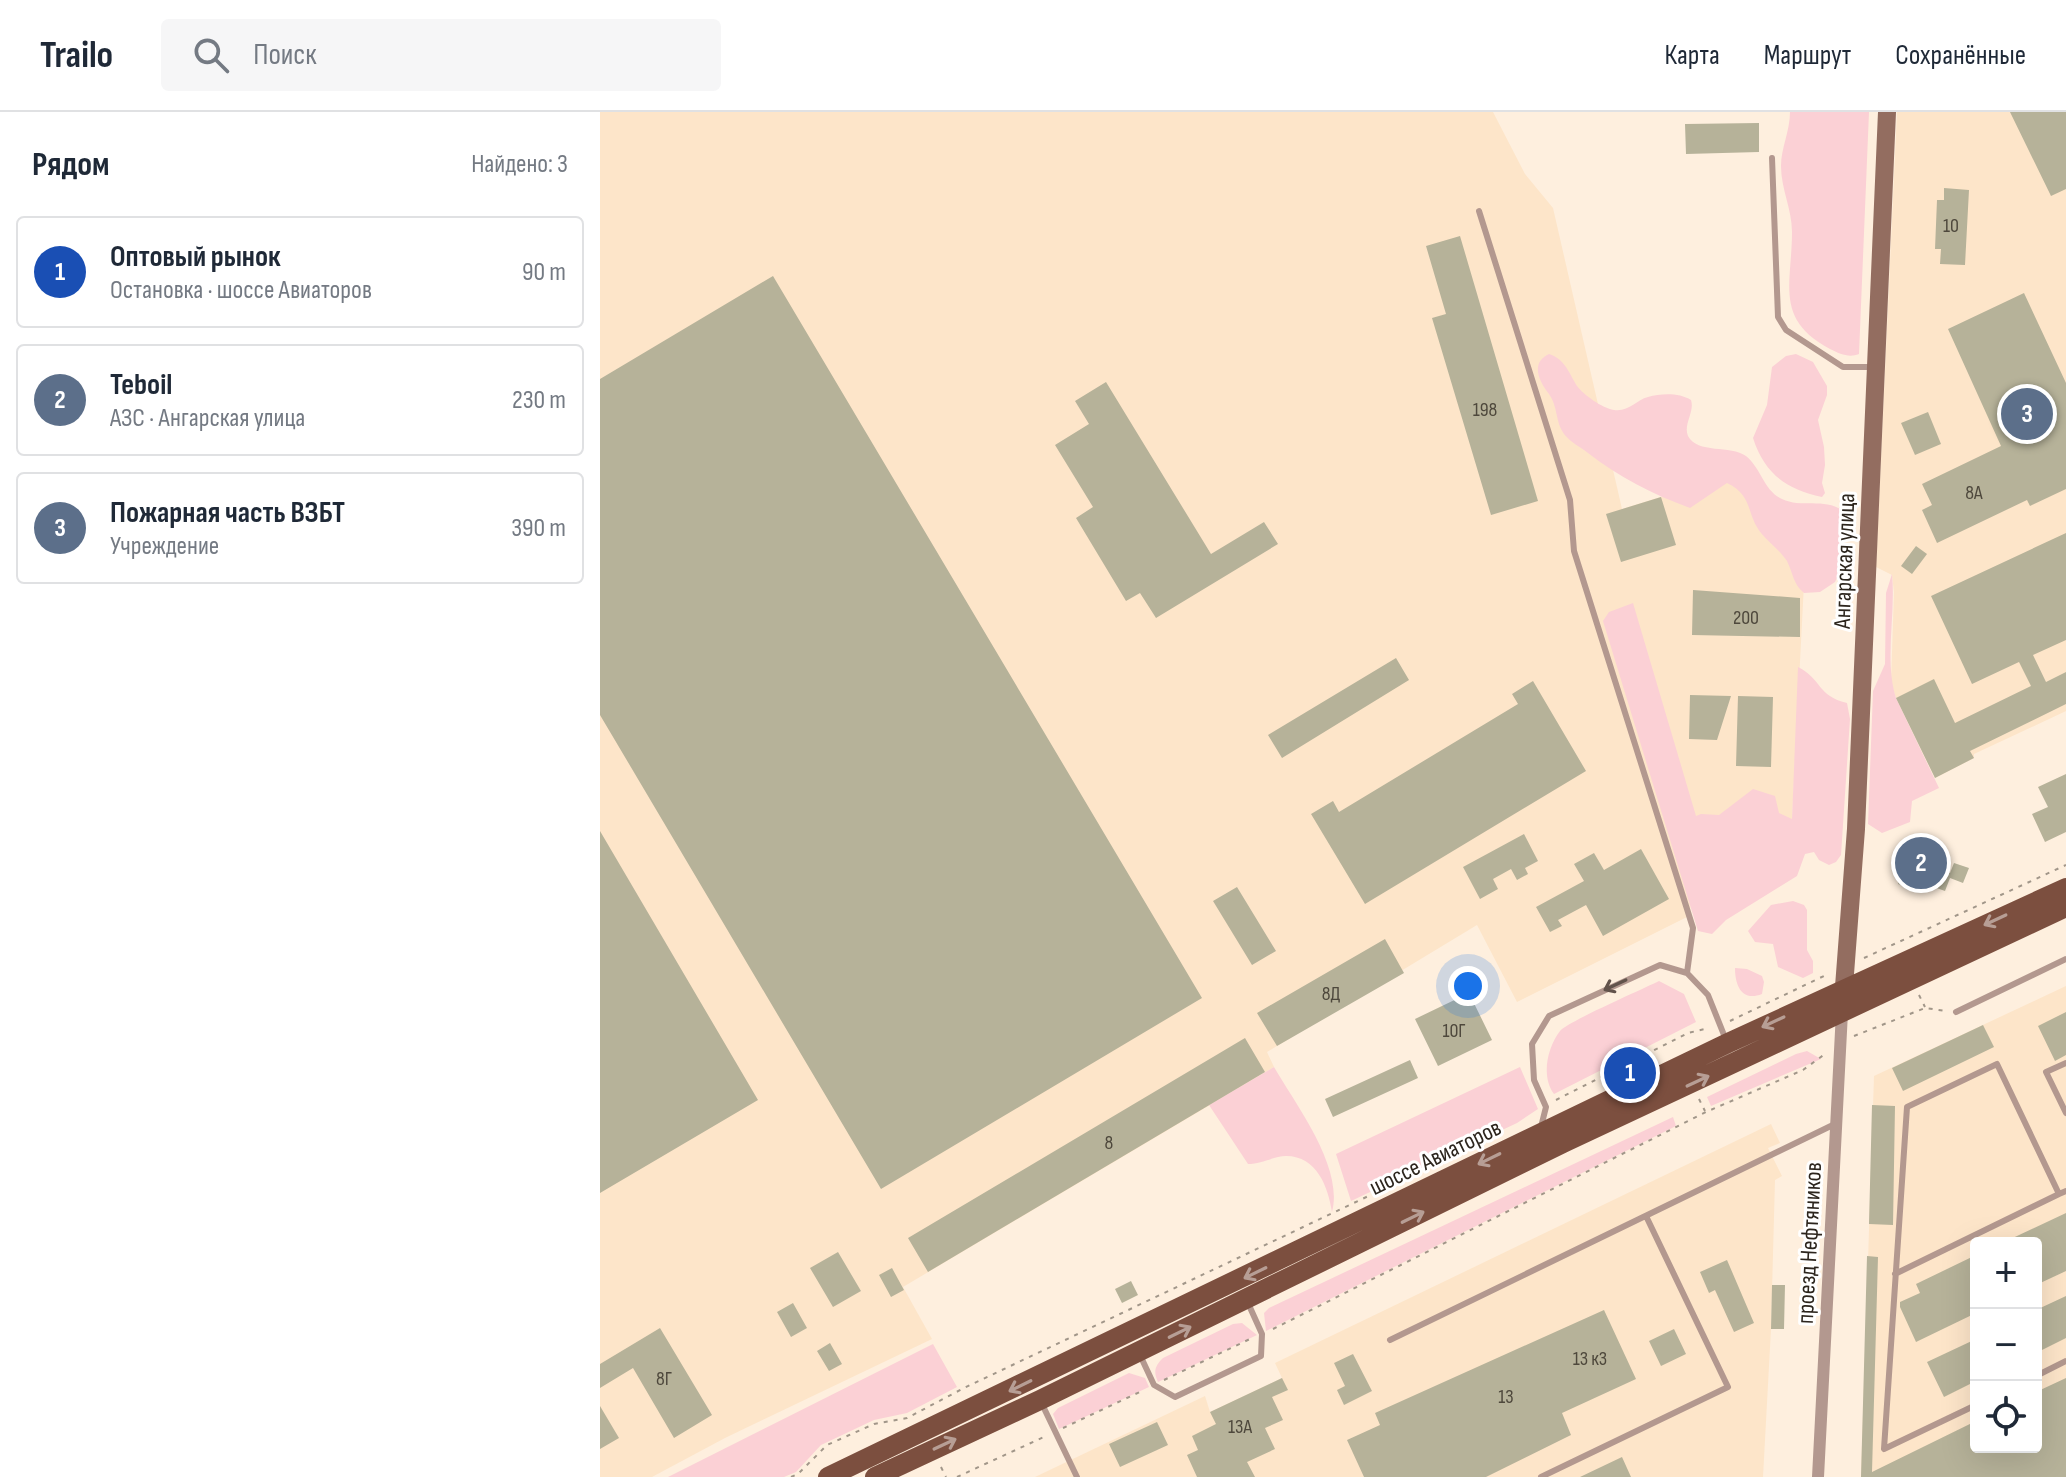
<!DOCTYPE html>
<html lang="ru">
<meta charset="utf-8">
<style>
:root{--surface:#fff;--page:#f6f6f7;--text:#1f2937;--muted:#747a83;--line:#e0e1e3;--accent:#306f84}
body{margin:0;font-family:"Sofia Sans Condensed",sans-serif;background:var(--page);color:var(--text)}
.controls{position:absolute;right:24px;bottom:24px;display:grid;overflow:hidden;border-radius:8px;box-shadow:0 8px 32px #0002}
.controls button{width:72px;height:72px;display:grid;place-items:center;padding:0;border:0;border-bottom:2px solid var(--line);background:var(--surface);color:var(--text);font:40px sans-serif}
.you{position:absolute;left:868px;top:874px;width:28px;height:28px;margin:-20px;border:6px solid #fff;border-radius:50%;background:#1a73e8;box-shadow:0 0 0 12px #1a73e833}
.badge{display:grid;place-items:center;width:52px;height:52px;border-radius:50%;background:var(--accent);color:#fff;font-size:26px;font-weight:700}
.pin{position:absolute;translate:-50% -50%;border:4px solid #fff;box-shadow:0 2px 8px #0006}
.list{margin:0;padding:0;list-style:none}
h2{display:flex;justify-content:space-between;align-items:center;height:104px;margin:0;padding:0 32px;font-size:34px}
h2 small{font-size:26px;font-weight:400;color:var(--muted)}
.list li{display:grid;grid-template-columns:52px 1fr auto;gap:24px;align-items:center;box-sizing:border-box;height:112px;margin:0 16px 16px;padding:0 16px;border:2px solid var(--line);border-radius:8px}
.list b{display:block;font-size:30px;white-space:nowrap}
.list p{margin:0;font-size:26px;white-space:nowrap;color:var(--muted)}
.list em{font-size:26px;font-style:normal;color:var(--muted)}
.icon{flex:none;width:44px;height:44px;fill:none;stroke:currentColor;stroke-width:2;stroke-linecap:round;stroke-linejoin:round}
.map{position:relative;flex:none;width:1466px;height:1365px;overflow:hidden}
header{display:flex;align-items:center;gap:48px;box-sizing:border-box;height:112px;padding:0 40px;background:var(--surface);border-bottom:2px solid var(--line)}
header strong{font-size:38px}
nav{display:flex;gap:44px;margin-inline-start:auto;font-size:28px}
.search{width:560px;height:72px;background:var(--page);display:flex;align-items:center;gap:20px;box-sizing:border-box;padding:0 28px;border-radius:8px;color:var(--muted);font-size:30px}
main{display:flex}
aside{flex:1;background:var(--surface)}
.map>svg:first-child{display:block}
.built{fill:#fde5c9;fill-rule:evenodd}
.green{fill:#fbd0d5}
.building{fill:#b6b299}
.lines{fill:none;stroke-linecap:round;stroke-linejoin:round}
.path{stroke:#a19689;stroke-width:2;stroke-dasharray:4 6;stroke-linecap:butt}
.lane{stroke:#b3988f;stroke-width:6}
.street{stroke:#b3988f;stroke-width:12}
.secondary{stroke:#936d60;stroke-width:18}
.primary{stroke:#7c4f3f;stroke-width:20}
.oneway{stroke:#b79e95}
.oneway2{stroke:#62534b}
.labels{text-anchor:middle;stroke-width:6;stroke-linejoin:round;paint-order:stroke}
.number-label{font-size:20px;fill:#4e483c}
.street-label{font-size:24px;fill:#2c251d;stroke:#fff}
</style>
<header>
<strong>Trailo</strong>
<div class="search"><svg class="icon" aria-label="search" viewBox="0 0 24 24"><circle cx="10" cy="10" r="6"/><path d="M15 15l6 6"/></svg>Поиск</div>
<nav><a>Карта</a><a>Маршрут</a><a>Сохранённые</a></nav>
</header>
<main>
<aside>
<h2>Рядом<small>Найдено: 3</small></h2>
<ul class="list">
<li><span class="badge" style="background:#1a4fb4">1</span><div><b>Оптовый рынок</b><p>Остановка · шоссе Авиаторов</p></div><em>90 m</em></li>
<li><span class="badge" style="background:#5c6f8a">2</span><div><b>Teboil</b><p>АЗС · Ангарская улица</p></div><em>230 m</em></li>
<li><span class="badge" style="background:#5c6f8a">3</span><div><b>Пожарная часть ВЗБТ</b><p>Учреждение</p></div><em>390 m</em></li>
</ul>
</aside>
<div class="map">
<svg width="1466" height="1365" viewBox="0 0 1466 1365">
<rect width="100%" height="100%" fill="#feefde"/>
<path class="built" d="M0 0H893L925 62 953 96 1022 397 1150 357 1162 406 1208 393 1192 707 1103 721 1089 804 917 890 877 813 667 940 674 955 303 1175 332 1227 125 1326 52 1365H0Z
M1297 0H1466V599L1374 642V646L1335 666 1296 586 1291 570 1294 480 1292 463 1276 455Z
M1466 874V1365H1261L1274 964ZM1376 1131H1436V1335H1376Z
M1171 1012 1180 1031 1168 1036 1182 1064 1175 1068 1171 1217 1163 1365H435L605 1284 610 1300 682 1266 675 1251Z"/>
<path class="green" d="M1190 0H1269L1259 242C1249 246 1240 242 1230 237 1174 207 1192 172 1192 120 1192 97 1181 77 1181 54 1181 36 1190 19 1190 0Z
M949 242C965 247 969 261 977 274 984 283 1002 296 1014 298 1029 300 1036 288 1048 285 1062 281 1080 281 1091 288 1095 300 1083 312 1088 324 1097 342 1131 333 1146 344 1161 356 1164 379 1182 387 1204 398 1234 381 1251 408L1240 433 1243 453 1235 470 1220 480 1204 481C1193 472 1193 461 1187 449 1180 438 1169 431 1161 421 1146 402 1153 383 1127 371L1090 396C1052 382 1019 365 988 341 979 334 971 331 964 322 955 310 958 294 949 282 939 269 930 251 949 242Z
M1196 242 1213 250 1227 274V283L1218 308 1224 335 1225 353 1222 371 1225 381 1222 385C1187 377 1165 363 1153 326L1167 293 1172 255 1186 244Z
M1292 462C1296 503 1284 547 1296 586L1339 676 1312 689 1310 710 1282 721 1268 712 1273 579 1285 552 1286 481Z
M1033 491 1096 704 1101 702 1119 703 1153 677 1175 684 1179 701 1192 707 1198 555C1222 567 1217 584 1247 591L1250 607 1241 743 1236 750 1229 753 1219 748 1214 740 1205 742 1197 764 1126 808 1112 822 1098 819 1003 509 1009 500Z
M1193 789 1204 793 1207 798V838L1213 849V861L1203 866 1178 855 1173 832 1155 830 1148 819 1171 793Z
M1135 856 1147 857 1162 864 1164 870 1162 882C1142 890 1135 874 1135 856Z
M1059 869 1084 882 1096 910 954 982C941 965 947 936 960 919 967 910 1043 877 1059 869Z
M1207 939 1221 947 1111 994 1107 985 1196 942Z
M674 955C696 993 744 1055 732 1100 728 1075 717 1044 686 1044 674 1044 662 1052 648 1052L609 993Z
M920 955 938 997 917 1011 751 1089 736 1042Z
M1073 1005 1076 1014 666 1219 664 1201 669 1196Z
M642 1211 657 1223 558 1270C553 1259 555 1254 563 1246L633 1212Z
M333 1232 357 1275 307 1301 274 1308 221 1333 196 1360 184 1365H68Z
M529 1261 545 1266 549 1275 459 1317 453 1302 458 1296Z"/>
<path class="building" d="M1410 0H1466V77L1451 84Z
M1159 11V40L1086 42 1085 12Z
M1344 76 1369 78 1365 153 1340 152 1341 137H1335L1337 88H1344Z
M860 124 938 389 891 403 832 206 846 202 826 134Z
M173 164 602 886 281 1077 0 603V267Z
M1424 181 1466 271V377L1430 394 1427 388 1337 431 1322 398 1332 393 1322 372 1401 334 1348 217Z
M506 270 611 442 664 410 678 432 556 506 540 481 526 489 476 406 493 395 455 333 489 312 475 289Z
M1328 300 1341 332 1315 343 1301 311Z
M1061 385 1076 433 1021 450 1006 402Z
M1466 421V528L1433 543 1446 570 1466 560V592L1370 639 1374 646 1335 666 1296 586 1334 567 1355 611 1431 574 1419 550 1372 572 1331 484Z
M1316 434 1327 442 1312 462 1301 454Z
M1093 478 1200 486V525L1092 523Z
M796 546 809 568 682 646 668 623Z
M933 569 986 659 765 792 711 702 733 689 739 700 918 592 912 582Z
M1090 583 1131 584 1117 628 1089 627Z
M1138 584 1173 585 1171 655 1136 654Z
M1466 662V720L1445 730 1432 702 1448 695 1438 675Z
M0 719 158 988 0 1081Z
M924 722 938 749 925 756 928 762 917 768 911 757 893 767 898 777 880 787 863 755Z
M1041 737 1069 787 1003 824 986 793 958 808 962 814 950 820 936 795 984 769 974 752 994 741 1004 758Z
M1309 742 1325 747 1323 752 1350 761 1354 751 1369 756 1363 771 1350 766 1345 779 1317 769 1314 778 1298 772Z
M637 775 676 839 652 853 613 789Z
M785 827 804 861 677 934 657 901Z
M869 881 892 928 838 954 815 907Z
M1466 900V943L1455 949 1438 914Z
M1383 913 1394 935 1303 979 1292 956Z
M645 926 665 960 328 1160 308 1126Z
M810 948 818 966 733 1005 725 987Z
M1272 993 1295 994 1293 1113 1269 1112Z
M1466 1101V1159L1436 1173V1131H1402Z
M238 1140 261 1179 233 1195 210 1156Z
M1376 1143V1201L1316 1230 1300 1195V1190L1320 1181 1316 1172Z
M1267 1144 1278 1145 1272 1360 1376 1309V1335H1436V1280L1466 1266V1365H1261Z
M1127 1148 1154 1211 1134 1220 1115 1178 1109 1181 1100 1160Z
M292 1156 304 1178 291 1185 279 1163Z
M531 1169 538 1183 522 1191 515 1177Z
M1172 1173H1185L1184 1217H1171Z
M1466 1184V1226L1436 1241V1198Z
M193 1191 207 1216 191 1225 177 1200Z
M1004 1198 1036 1267 962 1301 971 1323 886 1365H764L747 1328 780 1313 775 1301Z
M60 1216 112 1303 74 1326 33 1256 0 1276V1252Z
M1074 1217 1086 1242 1061 1254 1049 1229Z
M1376 1227V1269L1344 1285 1327 1250Z
M230 1231 242 1252 229 1259 217 1239Z
M753 1242 772 1279 744 1293 737 1278 745 1274 734 1251Z
M682 1266 688 1278 672 1285 683 1308 665 1316 675 1337 647 1350 655 1365H597L587 1343 598 1338 592 1324 616 1312 610 1300Z
M0 1294 19 1326 0 1337Z
M557 1310 568 1333 520 1355 509 1332Z
M1022 1345 1031 1365H980Z"/>
<g class="lines">
<path class="path" d="M1264 846 1466 753
M1319 883 1325 895
M1130 909 1228 862
M1254 924 1325 896 1346 899
M1099 987 1105 999
M956 988 1088 921 1109 916
M673 1217 1106 1000 1203 958 1225 942
M564 1268 652 1226
M463 1316 544 1278
M341 1355 346 1365
M191 1365 198 1362 227 1333 274 1312 307 1306 364 1276 819 1060
M357 1365 446 1324"/>
<path class="lane" d="M1172 46 1178 205 1186 218 1243 255H1273
M879 99 970 388 974 439 1093 816 1087 861
M1356 900 1466 847
M1466 951 1446 960 1466 1001
M941 1015 946 995 934 968 932 932 949 904 1060 853 1087 861 1108 883 1126 928
M1295 1162 1459 1082
M790 1228 1237 1011
M540 1243 554 1273 575 1285 661 1244 662 1222 648 1191
M1436 1264 1466 1249
M442 1292 477 1365
M1376 1293 1284 1337 1307 995 1397 952 1459 1082 1466 1079
M941 1365 1128 1275 1046 1104"/>
<path class="street" d="M1218 1365 1242 900"/>
<path class="secondary" d="M1243 888 1256 717 1287 0"/>
<path class="primary" d="M228 1365 1128 931 1466 776
M275 1365 440 1288 965 1030 1466 795"/>
</g>
<defs><path id="oneway-shaft" d="M-6 0H5M1.5-3L5.5 0L1.5 3" fill="none" stroke-width="1.6" stroke-linecap="round" stroke-linejoin="round" transform="scale(2)"/></defs>
<g class="oneway">
<use href="#oneway-shaft" transform="translate(1395 808) rotate(155)"/>
<use href="#oneway-shaft" transform="translate(1173 910) rotate(155)"/>
<use href="#oneway-shaft" transform="translate(1098 969) rotate(-25)"/>
<use href="#oneway-shaft" transform="translate(889 1047) rotate(154)"/>
<use href="#oneway-shaft" transform="translate(813 1105) rotate(-26)"/>
<use href="#oneway-shaft" transform="translate(655 1161) rotate(154)"/>
<use href="#oneway-shaft" transform="translate(580 1220) rotate(-26)"/>
<use href="#oneway-shaft" transform="translate(420 1274) rotate(154)"/>
<use href="#oneway-shaft" transform="translate(345 1332) rotate(-25)"/>
</g>
<use class="oneway2" href="#oneway-shaft" transform="translate(1015 873) rotate(155)"/>
<g class="labels">
<g class="number-label">
<text x="1351" y="120">10</text>
<text x="885" y="304">198</text>
<text x="1374" y="387">8А</text>
<text x="1146" y="512">200</text>
<text x="731" y="888">8Д</text>
<text x="854" y="925">10Г</text>
<text x="509" y="1037">8</text>
<text x="990" y="1253">13 к3</text>
<text x="64" y="1273">8Г</text>
<text x="906" y="1291">13</text>
<text x="640" y="1321">13А</text>
</g>
<g class="street-label">
<text transform="translate(1244 449) rotate(-88)" y="8">Ангарская улица</text>
<text transform="translate(835 1045) rotate(-26)" y="8">шоссе Авиаторов</text>
<text transform="translate(1209 1131) rotate(-87)" y="8">проезд Нефтяников</text>
</g>
</g>
</svg>
<div class="controls">
<button>+</button>
<button>−</button>
<button><svg class="icon" aria-label="locate" viewBox="0 0 24 24"><circle cx="12" cy="12" r="6"/><path d="M12 2v4M12 18v4M2 12h4M18 12h4"/></svg></button>
</div>
<div class="you"></div>
<div class="pin badge" style="left:1030px;top:961px;background:#1a4fb4">1</div>
<div class="pin badge" style="left:1321px;top:751px;background:#5c6f8a">2</div>
<div class="pin badge" style="left:1427px;top:302px;background:#5c6f8a">3</div>
</div>
</main>
